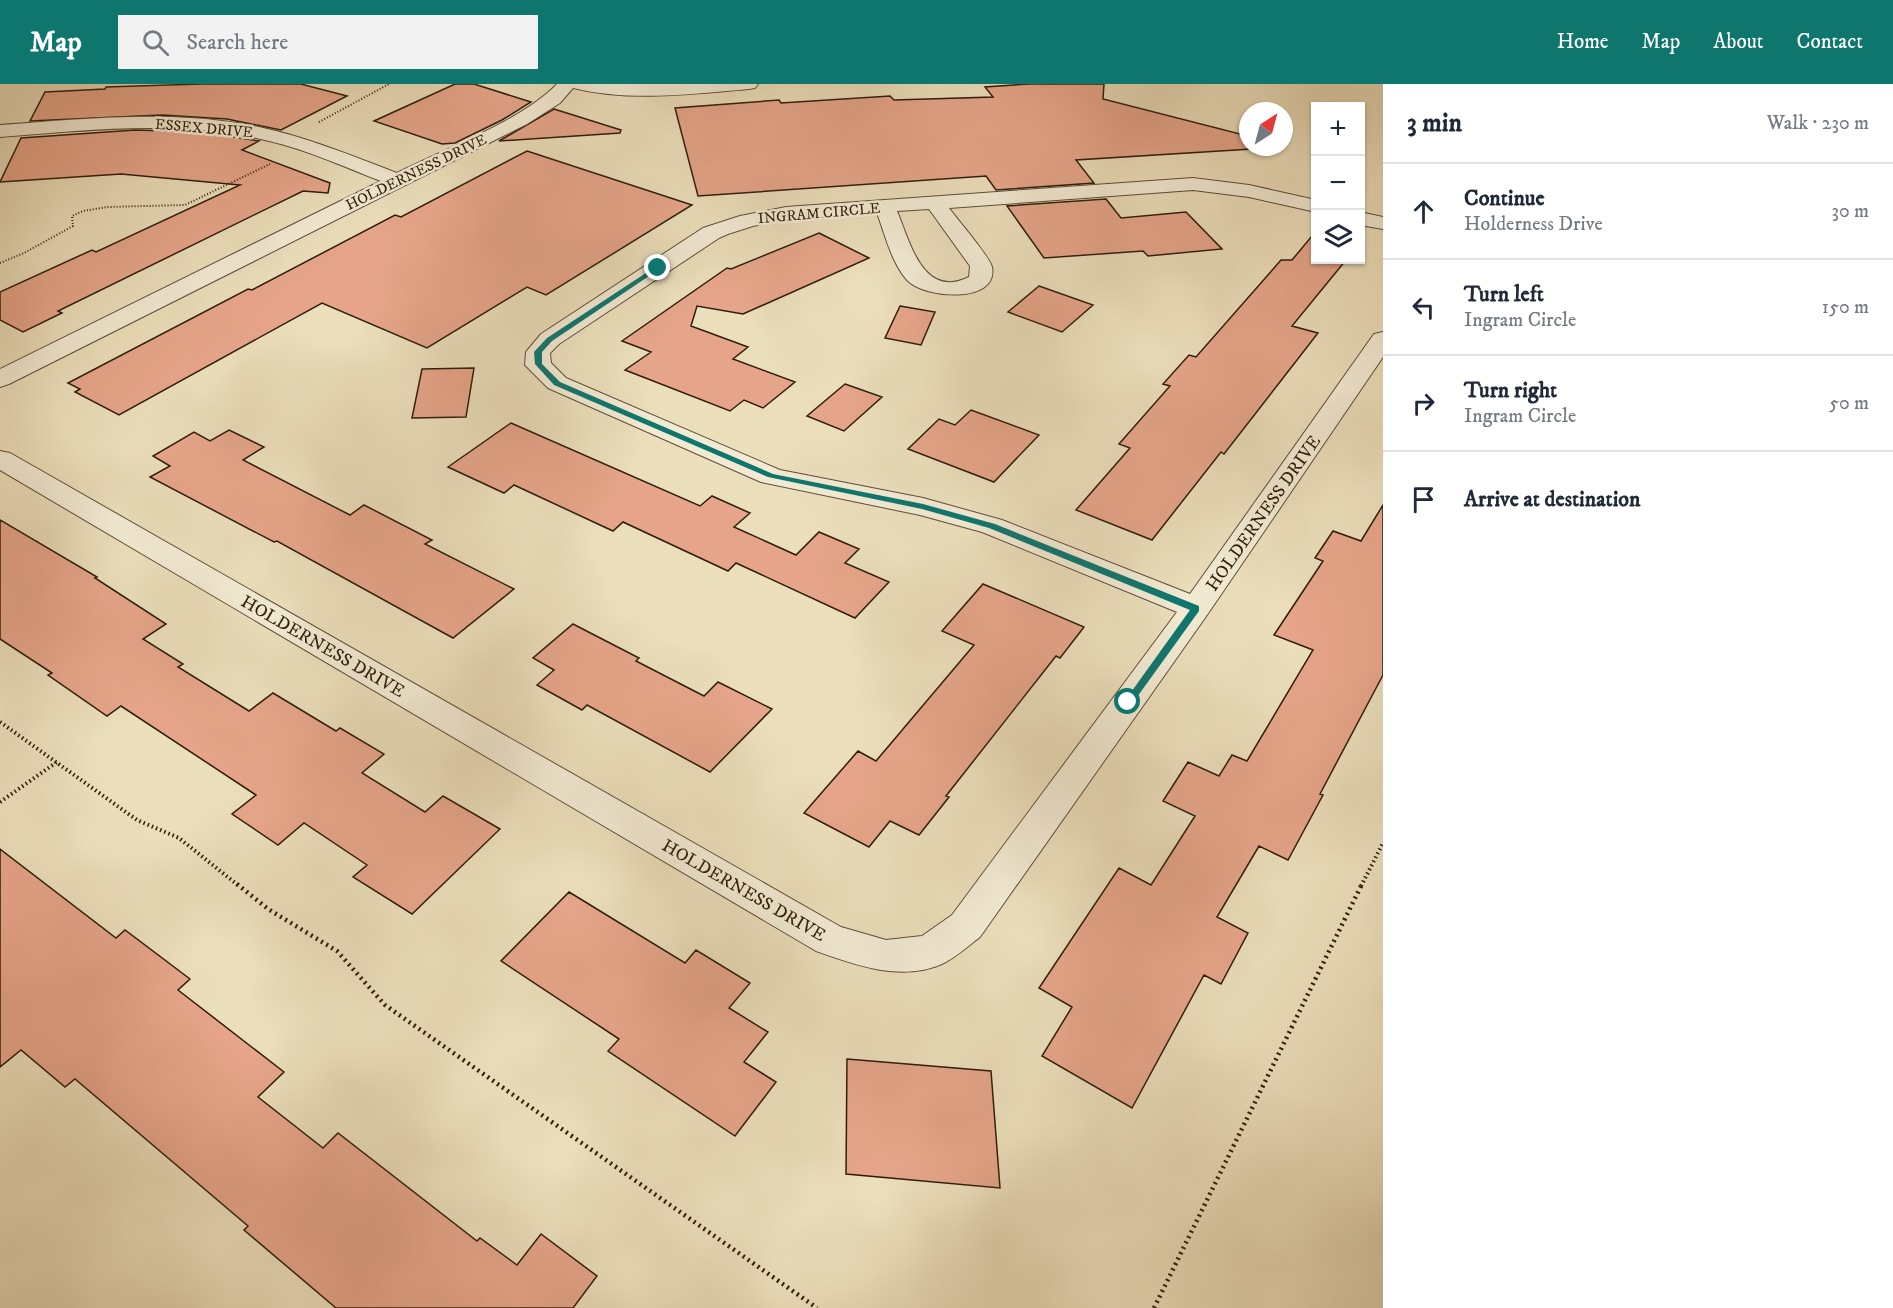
<!DOCTYPE html>
<meta charset="utf-8">
<style>
:root{--surface:#fff;--page:#f2f2f3;--text:#1f2937;--muted:#747a83;--line:#e0e1e3;--accent:#0f766e}
body{margin:0;font-family:"IM FELL DW Pica",serif;background:var(--page);color:var(--text)}
.controls{position:absolute;right:18px;top:18px;display:grid;overflow:hidden;border-radius:0px;box-shadow:0 2px 4px #0004}
.controls button{width:54px;height:54px;display:grid;place-items:center;padding:0;border:0;border-bottom:2px solid var(--line);background:var(--surface);color:var(--text);font:30px sans-serif}
.compass{position:absolute;left:1239px;top:18px;width:54px;height:54px;border-radius:50%;background:var(--surface);box-shadow:0 2px 4px #0004;rotate:36deg}
.stop{position:absolute;width:18px;height:18px;margin:-14px;border:4px solid #0f766e;border-radius:50%;background:#fff}
.stop.end{background:#0f766e;border-color:#fff;box-shadow:0 2px 6px #0008}
.list{margin:0;padding:0;list-style:none}
h2{display:flex;justify-content:space-between;align-items:center;height:78px;margin:0;padding:0 24px;font-size:26px}
h2 small{font-size:20px;font-weight:400;color:var(--muted)}
.list li{display:grid;grid-template-columns:39px 1fr auto;gap:18px;align-items:center;box-sizing:border-box;height:96px;padding:0 24px;border-top:2px solid var(--line)}
.list b{display:block;font-size:22px;white-space:nowrap}
.list p{margin:0;font-size:20px;white-space:nowrap;color:var(--muted)}
.list em{font-size:20px;font-style:normal;color:var(--muted)}
.icon{flex:none;width:33px;height:33px;fill:none;stroke:currentColor;stroke-width:2;stroke-linecap:round;stroke-linejoin:round}
.map{position:relative;flex:none;width:1383px;height:1224px;overflow:hidden}
header{display:flex;align-items:center;gap:36px;box-sizing:border-box;height:84px;padding:0 30px;background:var(--accent);color:#fff}
header strong{font-size:28px}
nav{display:flex;gap:33px;margin-inline-start:auto;font-size:21px}
.search{width:420px;height:54px;background:var(--page);display:flex;align-items:center;gap:15px;box-sizing:border-box;padding:0 21px;border-radius:0px;color:var(--muted);font-size:22px}
main{display:flex}
aside{flex:1;background:var(--surface)}
.map>svg:first-child{display:block}
.building{fill:#e6a58a;stroke:#2e1d09;stroke-width:1.5}
.lines{fill:none;stroke-linecap:round;stroke-linejoin:round}
.minor-casing{stroke:#5d4d36;stroke-width:2}
.path-far2{stroke:#2e1d09;stroke-width:2;stroke-dasharray:1 2;stroke-linecap:butt}
.path-far1{stroke:#2e1d09;stroke-width:4;stroke-dasharray:1.5 3;stroke-linecap:butt}
.path{stroke:#2e1d09;stroke-width:4.5;stroke-dasharray:2 4;stroke-linecap:butt}
.minor{fill:#f2ead3;fill-rule:evenodd}
.route{fill:#0f766e}
.labels{text-anchor:middle;stroke-width:5;stroke-linejoin:round;paint-order:stroke}
.far-street-label{font-size:15px;fill:#2e1d09;stroke:#f2ead3}
.street-label{font-size:18px;fill:#2e1d09;stroke:#f2ead3}
</style>
<header>
<strong>Map</strong>
<div class="search"><svg class="icon" aria-label="search" viewBox="0 0 24 24"><circle cx="10" cy="10" r="6"/><path d="M15 15l6 6"/></svg>Search here</div>
<nav><a>Home</a><a>Map</a><a>About</a><a>Contact</a></nav>
</header>
<main>
<div class="map">
<svg width="1383" height="1224" viewBox="0 0 1383 1224">
<rect width="100%" height="100%" fill="#ebdebb"/>
<filter id="stains"><feTurbulence type="fractalNoise" baseFrequency=".00333" numOctaves="4"/><feColorMatrix values="0 0 0 0 .2 0 0 0 0 .09 0 0 0 0 .02 0 0 0 .5 -.17"/></filter>
<radialGradient id="worn" r=".72"><stop offset=".6" stop-color="#630" stop-opacity="0"/><stop offset="1" stop-color="#630" stop-opacity=".3"/></radialGradient>
<path class="building" d="M201 0H301L347 12 281 46 227 35 162 31 30 37 45 8 105 5 106 3Z
M455 0H474L531 18 502 36 455 59 442 60 374 37Z
M1028 0H1104L1103 15 1248 52V63L1268 64 1076 76 1094 99 996 106 986 92 698 112 675 24 779 16 781 19 890 12 894 16 993 13 985 3Z
M554 25 621 46 620 49 499 57Z
M135 46 203 48 259 57 242 66 330 99 328 109 303 107 58 227 62 229 23 248 0 236V208L92 166 96 168 240 101 121 90 0 98 21 54Z
M527 67 692 121 546 211 527 203 427 264 322 219 119 331 75 308 80 305 68 299 248 205 252 206 395 131 401 133Z
M1106 115 1121 134 1186 128 1222 165 1148 172 1143 167 1044 174 1007 122Z
M819 149 869 174 743 230 697 222 691 242 748 263 733 275 795 298 763 324 744 316 730 327 625 286 651 268 622 257 727 184 731 185Z
M1312 152 1316 153V176H1346L1292 242 1318 249 1224 370 1221 368 1152 456 1076 426 1130 364 1119 360 1170 302 1163 300 1189 271 1196 273 1281 176H1292Z
M1039 202 1093 221 1062 248 1008 228Z
M900 222 935 228 921 261 885 254Z
M474 284 466 333 412 334 422 285Z
M845 300 882 313 844 347 807 332Z
M971 326 1039 351 994 398 908 365 939 335 955 341Z
M511 339 700 422 712 412 750 429 734 443 796 471 819 448 859 465 845 479 889 498 855 534 736 479 728 487 623 438 613 447 514 401 504 409 448 383Z
M229 346 264 363 243 376 350 431 364 421 432 456 425 460 514 505 453 554 277 457 274 458 150 393 170 382 153 372 194 348 210 357Z
M1383 421V591L1320 710 1323 711 1288 776 1259 762 1217 833 1248 849 1221 900 1204 891 1132 1024 1042 972 1072 923 1039 904 1119 784 1151 801 1195 732 1163 717 1188 678 1219 692 1232 671 1247 677 1313 566 1274 551 1323 477 1315 474 1333 447 1361 457Z
M0 436 97 493 95 494 166 540 143 555 183 580 178 583 249 627 273 609 336 647 340 644 384 670 362 689 425 728 443 712 500 745 412 830 353 793 367 781 304 739 278 761 232 730 256 711 121 622 107 632 48 591 52 589 0 555Z
M983 500 1084 543 1060 574 1056 572 946 712 949 713 919 751 890 737 869 763 804 729 858 667 876 677 974 561 942 547Z
M573 540 639 574 636 577 704 612 718 598 772 625 710 688 587 621 582 626 537 601 554 586 533 574Z
M0 765 116 854 125 846 190 895 178 906 284 988 258 1013 323 1064 338 1049 477 1157 480 1154 517 1181 541 1150 597 1192 573 1224H336L244 1146 248 1142 75 995 65 1003 21 966 0 983Z
M569 808 685 879 696 866 750 899 729 924 768 948 744 978 776 998 735 1052 608 967 619 955 501 877Z
M847 975 991 987 1000 1104 846 1090Z"/>
<g class="lines">
<defs>
<path id="minor" d="M557 0H758L755 4 749 5C692 10 629 18 573 4L560 19 527 40 9 300 0 303V285L381 97C344 83 308 66 269 57 182 35 89 46 0 53V41C85 35 174 25 259 43 307 53 352 72 397 89 443 66 523 36 557 0Z
M1193 94 1249 101 1316 116V128L1249 113 1193 106 949 124C957 135 990 173 992 183 999 220 924 215 907 196 891 178 885 150 877 129L786 135 753 142 728 150 719 154 559 260 550 269 551 279 566 294 780 386 923 414 1002 436 1190 510 1374 250 1383 248V273L1207 531 980 853C968 862 955 874 942 880 901 898 855 881 816 867L0 386V367L10 369 841 843 886 856 922 852 952 831 1177 528 982 448 920 431 761 398 548 304 525 281 526 268 541 250 703 144 740 132 786 123ZM929 125 970 182 969 193C923 216 910 158 897 127Z
M1360 128 1383 133V145L1360 141Z"/>
</defs>
<use href="#minor" class="minor-casing"/>
<path class="path-far2" d="M319 38 389 0
M0 179 24 169 73 142 72 132 83 127 107 123 185 121 270 80"/>
<path class="path-far1" d="M0 638 137 736 179 754 239 802
M0 718 57 678
M1361 802 1383 759"/>
<path class="path" d="M237 800 268 825 337 867 385 921 817 1224
M1154 1224 1362 800"/>
<use href="#minor" class="minor"/>
</g>
<path class="route" d="M655 183 661 184 552 257 542 268V280L560 298 773 390 923 420 995 440 1199 522V527L1132 620H1125L1124 618 1190 526 989 444 922 425 768 393 554 301 535 280 534 268 547 254Z"/>
<g class="labels">
<g class="far-street-label">
<text transform="translate(204 44) rotate(5)" y="5">ESSEX DRIVE</text>
<text transform="translate(416 88) rotate(-26)" y="5">HOLDERNESS DRIVE</text>
<text transform="translate(819 129) rotate(-5)" y="5">INGRAM CIRCLE</text>
</g>
<g class="street-label">
<text transform="translate(1263 429) rotate(-55)" y="6">HOLDERNESS DRIVE</text>
<text transform="translate(323 562) rotate(30)" y="6">HOLDERNESS DRIVE</text>
<text transform="translate(744 806) rotate(30)" y="6">HOLDERNESS DRIVE</text>
</g>
</g>
<rect width="100%" height="100%" filter="url(#stains)"/>
<rect width="100%" height="100%" fill="url(#worn)"/>
</svg>
<div class="controls">
<button>+</button>
<button>−</button>
<button><svg class="icon" aria-label="layers" viewBox="0 0 24 24"><path d="M12 4l9 5-9 5-9-5zM3 14l9 5 9-5"/></svg></button>
</div>
<svg class="compass" viewBox="-18 -18 36 36"><path d="M0-13l5 13h-10z" fill="#e53935"/><path d="M0 13l5-13h-10z" fill="#747a83"/></svg>
<div class="stop" style="left:1128px;top:618px"></div>
<div class="stop end" style="left:658px;top:184px"></div>
</div>
<aside>
<h2>3 min<small>Walk · 230 m</small></h2>
<ul class="list">
<li><svg class="icon" aria-label="ahead" viewBox="0 0 24 24"><path d="M12 20V5M6 11l6-6 6 6"/></svg><div><b>Continue</b><p>Holderness Drive</p></div><em>30 m</em></li>
<li><svg class="icon" aria-label="left" viewBox="0 0 24 24"><path d="M17 20v-9H6M10 6l-5 5 5 5"/></svg><div><b>Turn left</b><p>Ingram Circle</p></div><em>150 m</em></li>
<li><svg class="icon" aria-label="right" viewBox="0 0 24 24"><path d="M7 20v-9h11M14 6l5 5-5 5"/></svg><div><b>Turn right</b><p>Ingram Circle</p></div><em>50 m</em></li>
<li><svg class="icon" aria-label="arrive" viewBox="0 0 24 24"><path d="M6 21V4h12l-3 4 3 4H6"/></svg><div><b>Arrive at destination</b></div></li>
</ul>
</aside>
</main>
